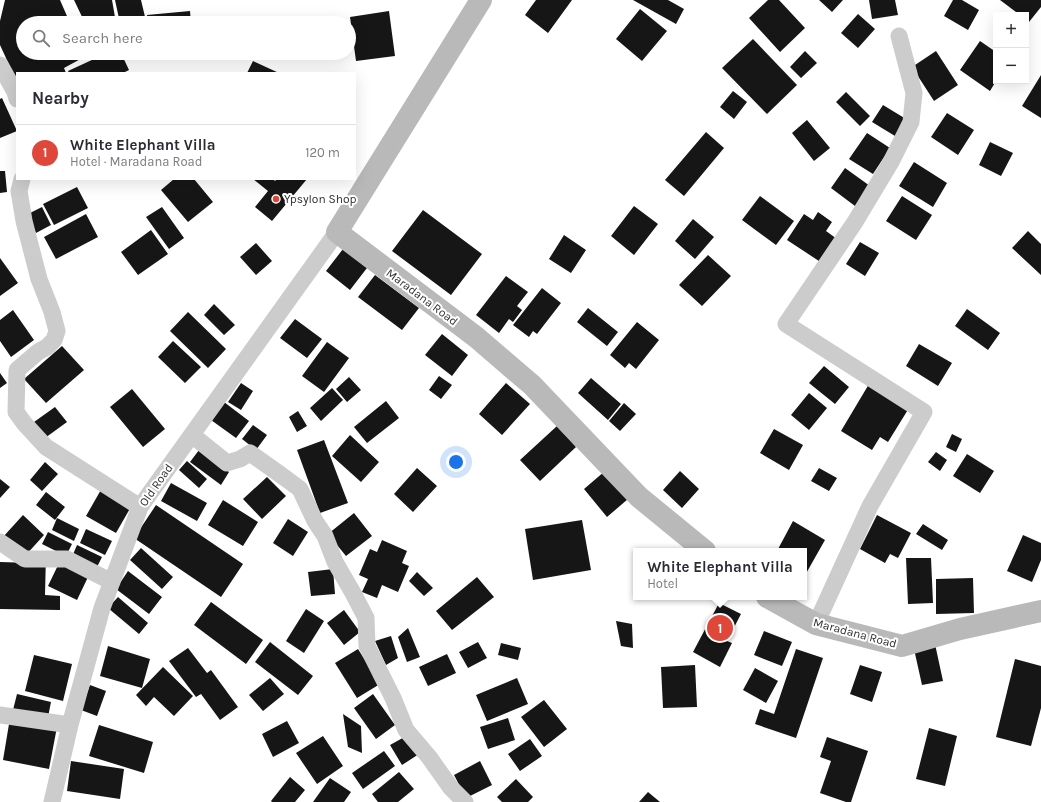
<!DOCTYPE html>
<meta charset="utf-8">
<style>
:root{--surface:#fff;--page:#f2f2f3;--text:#2b2b33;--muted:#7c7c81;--line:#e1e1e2;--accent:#de473a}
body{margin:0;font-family:Karla,sans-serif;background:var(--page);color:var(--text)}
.controls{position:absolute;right:12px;top:12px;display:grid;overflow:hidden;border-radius:0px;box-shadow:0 4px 16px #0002}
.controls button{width:36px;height:36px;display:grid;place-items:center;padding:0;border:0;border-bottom:1px solid var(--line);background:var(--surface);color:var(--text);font:20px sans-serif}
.you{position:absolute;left:456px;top:462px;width:14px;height:14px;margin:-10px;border:3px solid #fff;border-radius:50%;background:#1a73e8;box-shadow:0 0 0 6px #1a73e833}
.badge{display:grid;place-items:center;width:26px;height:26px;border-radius:50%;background:var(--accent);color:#fff;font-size:13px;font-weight:700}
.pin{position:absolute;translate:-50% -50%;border:2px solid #fff;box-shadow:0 1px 4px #0006}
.popup{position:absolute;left:633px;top:548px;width:174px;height:52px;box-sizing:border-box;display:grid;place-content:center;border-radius:0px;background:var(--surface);filter:drop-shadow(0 1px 3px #0005);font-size:13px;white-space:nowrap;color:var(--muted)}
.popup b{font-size:15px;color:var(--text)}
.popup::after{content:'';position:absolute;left:50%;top:100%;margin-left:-8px;border:8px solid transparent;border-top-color:var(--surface)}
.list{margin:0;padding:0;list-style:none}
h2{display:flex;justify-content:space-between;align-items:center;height:52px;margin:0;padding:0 16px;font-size:17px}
h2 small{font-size:13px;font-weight:400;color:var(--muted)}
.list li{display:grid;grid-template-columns:26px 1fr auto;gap:12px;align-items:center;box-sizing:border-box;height:56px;padding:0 16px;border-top:1px solid var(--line)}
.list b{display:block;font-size:15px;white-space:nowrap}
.list p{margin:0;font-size:13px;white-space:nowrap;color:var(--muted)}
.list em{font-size:13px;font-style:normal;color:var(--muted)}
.icon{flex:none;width:22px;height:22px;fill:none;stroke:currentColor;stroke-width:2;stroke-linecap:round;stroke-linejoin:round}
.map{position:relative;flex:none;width:1041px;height:802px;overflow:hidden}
.search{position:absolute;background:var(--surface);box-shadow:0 4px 16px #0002;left:16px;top:16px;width:340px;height:44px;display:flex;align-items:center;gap:10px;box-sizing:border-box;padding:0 14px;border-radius:22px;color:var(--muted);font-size:15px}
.panel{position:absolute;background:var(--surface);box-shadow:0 4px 16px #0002;left:16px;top:72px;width:340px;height:108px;border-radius:0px}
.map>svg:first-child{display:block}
.building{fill:#161616}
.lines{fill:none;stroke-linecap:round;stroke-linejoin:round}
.street{stroke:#ccc;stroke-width:17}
.secondary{stroke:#b9b9b9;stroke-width:22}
.poi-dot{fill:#de473a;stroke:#fff;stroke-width:1.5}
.labels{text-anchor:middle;stroke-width:4;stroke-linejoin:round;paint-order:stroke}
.poi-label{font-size:12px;fill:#2f2f2f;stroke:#fff;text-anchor:start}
.street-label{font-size:12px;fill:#2f2f2f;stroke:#fff}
</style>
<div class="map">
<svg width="1041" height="802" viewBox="0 0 1041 802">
<rect width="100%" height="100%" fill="#fff"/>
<path class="building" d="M5 0H60L70 23H23V53H84L86 56 64 68 66 73H17V82L0 45V21Z
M74 0H112L116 23H85Z
M115 0H141L146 21 136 23H120Z
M536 0H572L548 33 525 15Z
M633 0H668L684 9 676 24Z
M768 0H779L805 28 780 52 749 18Z
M819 0H843L832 12Z
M869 0H895L898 15 872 19Z
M953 0H962L979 10 968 30 944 16Z
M1000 0H1041V7L1029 22 1026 20V15H1020Z
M640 9 667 31 642 61 616 39Z
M190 11 191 23H148L147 15Z
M389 11 395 56 356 61 350 17Z
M858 14 875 29 858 48 841 33Z
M753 39 797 85 767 114 722 68Z
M980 41 996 52V81L990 91 960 70Z
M805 51 817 63 801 78 790 67Z
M936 51 958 85 934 101 912 67Z
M107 53H121L129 70 123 73H69L68 71Z
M125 53H151V55L126 59Z
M253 61 279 73H247Z
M1041 75V118L1022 106Z
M733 91 747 102 734 119 720 107Z
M846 92 870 116 860 126 836 102Z
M2 98 17 131 0 138V99Z
M883 105 906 119 895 136 872 122Z
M947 113 974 130 958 155 931 137Z
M807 120 830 148 814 161 792 133Z
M706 132 724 148 684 196 665 180Z
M867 133 890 148 873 174 849 159Z
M990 142 1013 153 1001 176 979 165Z
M914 162 947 183 933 207 899 186Z
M845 168 870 186 855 206 831 188Z
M0 171H5L7 192 0 193Z
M174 179H194L213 202 188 222 161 190Z
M253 179H273L275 181 277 179H307L272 221 255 207 268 191Z
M77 187 88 208 54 225 43 204Z
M760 196 794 221 776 245 742 220Z
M902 196 932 215 916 240 886 221Z
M634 206 658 224 634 255 611 236Z
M42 207 51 225 36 233 26 215Z
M162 207 184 238 169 249 146 217Z
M423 210 482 254 451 295 392 251Z
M818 212 832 222 826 231 837 239 822 263 787 240 804 214 813 220Z
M86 214 98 237 56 259 44 237Z
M693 219 714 237 695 259 675 241Z
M151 230 168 254 138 275 121 252Z
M1028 231 1041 244V275L1012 248Z
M564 235 586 250 571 273 549 259Z
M860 242 879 253 865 276 846 264Z
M256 243 272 261 256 275 240 257Z
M343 249 367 268 350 290 326 271Z
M708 255 731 276 702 306 679 285Z
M0 258 18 283 0 296Z
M375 275 419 308 402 330 358 297Z
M506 276 528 292 517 306 522 310 513 322 509 319 499 333 476 315Z
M542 288 561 303 537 334 533 331 529 337 513 325Z
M214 304 235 325 224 335 204 315Z
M588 308 618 332 607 346 577 322Z
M967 309 1000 333 988 350 955 326Z
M13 310 34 340 11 357 0 341V320Z
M188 312 226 349 208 368 170 331Z
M295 319 322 339 307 358 280 338Z
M637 322 659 340 636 369 629 363 625 368 610 355Z
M442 334 468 355 452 376 425 355Z
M173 341 201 367 185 383 158 357Z
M327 342 349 358 324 392 302 376Z
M919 344 952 363 938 386 906 366Z
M62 346 84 370 46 403 24 379Z
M824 366 849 387 835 404 809 383Z
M0 373 7 383 0 388Z
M439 376 452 385 441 399 429 390Z
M349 377 361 390 347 402 336 389Z
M591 378 621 404 608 420 578 393Z
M241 383 253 391 241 410 228 402Z
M506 383 530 404 502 435 479 414Z
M869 384 909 408 888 442 880 437 872 450 841 431Z
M332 388 343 400 321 421 310 408Z
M132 389 165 429 143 447 110 407Z
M809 393 827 408 809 430 791 415Z
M386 401 399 418 367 443 354 427Z
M224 402 249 421 236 438 211 420Z
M624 403 636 414 620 431 609 421Z
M55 407 67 422 45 438 34 422Z
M298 411 307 426 297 432 289 417Z
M253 425 267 435 256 450 242 439Z
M557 426 576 447 540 481 520 460Z
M774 429 803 445 789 470 760 453Z
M952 434 962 439 956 452 946 447Z
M350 435 379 462 361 482 332 456Z
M324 440 348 503 320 513 297 450Z
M199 450 229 472 221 485 190 462Z
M936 452 947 460 940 471 928 462Z
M967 454 994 471 980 493 953 476Z
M187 461 207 479 199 488 179 470Z
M45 462 58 474 42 491 30 480Z
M417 468 437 486 413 512 394 494Z
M819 468 837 478 829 491 811 481Z
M605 471 628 499 607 517 584 489Z
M680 471 699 489 682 508 663 490Z
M267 477 286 496 262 519 243 499Z
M0 479 10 487 0 498Z
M171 483 207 503 197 521 161 501Z
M102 488 132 505 116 533 86 516Z
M46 492 65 507 55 520 36 505Z
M223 500 258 522 243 546 208 525Z
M156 505 243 564 221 597 134 538Z
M354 513 372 536 346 556 328 534Z
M23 515 44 535 25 556 3 537Z
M877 515 911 533 898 558 890 554 885 563 860 549Z
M57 518 79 529 74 541 52 530Z
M288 519 308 532 293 556 273 543Z
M582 520 591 570 533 580 525 529Z
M793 521 825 540 804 577V551H777Z
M923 524 948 540 942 550 916 534Z
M86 529 112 541 105 555 80 543Z
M48 532 72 544 66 556 42 544Z
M1023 535 1041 543V560L1032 582 1007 571Z
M382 540 407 551 402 563 409 566 398 592 382 585 377 598 362 592 368 579 359 575 370 549 377 552Z
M77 545 102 557 95 571 71 559Z
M141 548 173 577 162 589 130 560Z
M46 554 45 595 60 596V610L0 609V562L33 563Z
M906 558H931L933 603 908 604Z
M60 561 89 575 77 600 48 586Z
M333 569 335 594 311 596 308 572Z
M128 571 162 597 149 614 116 589Z
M417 572 433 588 424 596 409 581Z
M477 577 494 597 452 630 436 611Z
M973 578 974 613 936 614V579Z
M118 597 148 623 139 634 108 608Z
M211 602 263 640 246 664 194 625Z
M719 603 741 614 727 641 732 643 720 667 693 652Z
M306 609 324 621 304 653 286 641Z
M344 610 360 632 344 645 327 623Z
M616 621 632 624 633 648 621 646Z
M408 628 420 657 407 662 398 637Z
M764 631 792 642 782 666 754 655Z
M391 636 398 658 386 665 375 641Z
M270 642 313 676 298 695 255 662Z
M478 642 487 658 468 668 459 652Z
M501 643 521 648 518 660 498 655Z
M935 644 943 681 922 685 914 649Z
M108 646 150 659 142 688 100 676Z
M188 648 207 673 211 670 238 707 220 720 201 694 196 697 169 661Z
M358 649 380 684 357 698 335 663Z
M796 649 823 658 796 738 755 724 760 709 774 714Z
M447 654 456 673 428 686 419 667Z
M34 655 72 664 63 701 25 691Z
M1015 659 1041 666V708L1031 746 996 737Z
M695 665 697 707 663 708 661 667Z
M860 665 882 672 872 702 850 694Z
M163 667 193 696 174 716 154 697 146 706 136 695Z
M755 668 778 681 766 703 743 690Z
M270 678 284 694 263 711 249 695Z
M517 678 528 704 487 721 476 695Z
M90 685 106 691 97 716 81 710Z
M17 694 51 702 48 717 13 710Z
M373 694 395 725 376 739 354 708Z
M544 700 567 729 544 747 521 717Z
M343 714 361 726 362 753 348 747Z
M10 718 57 727 49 769 3 760Z
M508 718 515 740 488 749 480 727Z
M287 721 299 743 273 757 262 734Z
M99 725 153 742 144 773 89 756Z
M929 728 957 736 945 786 916 779Z
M408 735 419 754 402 765 390 745Z
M323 736 343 766 317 784 296 753Z
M827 737 868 751 851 802H846L820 793 831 761 820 757Z
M530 739 542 756 520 771 508 754Z
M384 751 395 766 363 789 352 773Z
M71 761 124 769 120 799 67 791Z
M480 761 492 785 466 798 454 775Z
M399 772 414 789 398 802H378L372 794Z
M290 777 305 790 295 802H272L271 801Z
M330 778 351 792 344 802H313Z
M516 779 533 797 528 802H502L497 797Z
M648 792 660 802H639Z"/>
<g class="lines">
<path class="street" d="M0 65 15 92 17 99
M22 179 19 191 24 221 39 279 52 312 57 331 54 340 47 347 38 352 17 370 16 412 24 423 46 447 140 507
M192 435 227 463 240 459 250 453 281 475 300 489 315 521 325 536 335 562 353 593 366 618 367 646 393 698 406 730 429 757 451 788 465 802
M0 542 25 559H67L112 582
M816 624 870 506 924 412 786 324 855 222 891 162 911 122 914 93 899 36
M0 715 70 725
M52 802 70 725 102 608 140 507 337 232"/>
<path class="secondary" d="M481 0 337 232 476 337 532 385 639 497 705 551
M767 597 816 624 902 646 960 629 1041 611"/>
</g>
<circle class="poi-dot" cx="276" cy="199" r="4"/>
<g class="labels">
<g class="poi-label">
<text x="284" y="203">Ypsylon Shop</text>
</g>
<g class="street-label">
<text transform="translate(422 297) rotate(37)" y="4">Maradana Road</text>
<text transform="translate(156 485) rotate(-55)" y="4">Old Road</text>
<text transform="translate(855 633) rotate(15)" y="4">Maradana Road</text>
</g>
</g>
</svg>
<div class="controls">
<button>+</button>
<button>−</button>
</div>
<div class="you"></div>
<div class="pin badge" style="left:720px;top:628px">1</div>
<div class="popup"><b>White Elephant Villa</b>Hotel</div>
<div class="search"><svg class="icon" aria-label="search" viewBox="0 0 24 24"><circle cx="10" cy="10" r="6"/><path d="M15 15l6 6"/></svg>Search here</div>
<section class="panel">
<h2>Nearby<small></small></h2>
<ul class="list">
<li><span class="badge">1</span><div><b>White Elephant Villa</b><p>Hotel · Maradana Road</p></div><em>120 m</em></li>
</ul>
</section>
</div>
